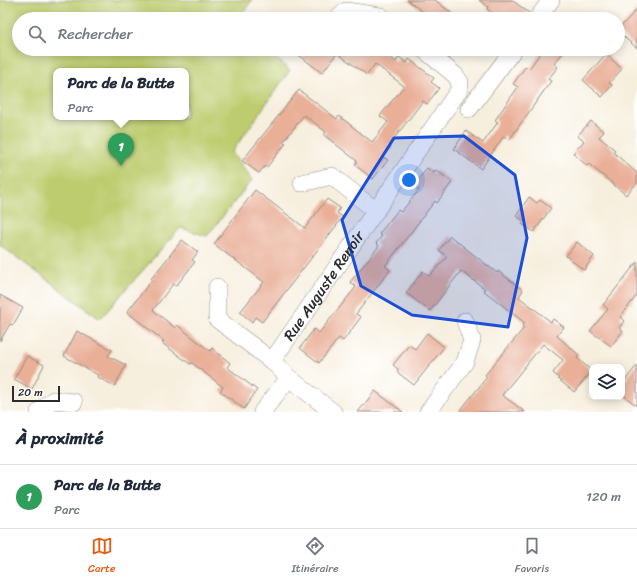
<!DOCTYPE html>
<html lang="fr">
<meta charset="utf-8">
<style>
:root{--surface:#fff;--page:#f6f6f7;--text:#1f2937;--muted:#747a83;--line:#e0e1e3;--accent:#ea580c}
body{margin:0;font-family:Sriracha,sans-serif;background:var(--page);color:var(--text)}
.controls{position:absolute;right:12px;bottom:12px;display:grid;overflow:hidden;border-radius:8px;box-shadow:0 2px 10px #0003}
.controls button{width:36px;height:36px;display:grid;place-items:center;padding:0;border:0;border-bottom:1px solid var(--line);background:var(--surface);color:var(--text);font:20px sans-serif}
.scale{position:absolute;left:12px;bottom:10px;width:48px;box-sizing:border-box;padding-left:4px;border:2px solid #2b2b2b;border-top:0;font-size:11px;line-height:14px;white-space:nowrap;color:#2b2b2b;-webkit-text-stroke:3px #fff;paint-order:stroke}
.you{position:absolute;left:409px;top:180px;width:14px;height:14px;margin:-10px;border:3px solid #fff;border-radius:50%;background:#1a73e8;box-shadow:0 0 0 6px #1a73e833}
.badge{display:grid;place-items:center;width:26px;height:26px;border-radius:50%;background:var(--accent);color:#fff;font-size:13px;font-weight:700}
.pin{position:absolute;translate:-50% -33px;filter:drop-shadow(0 1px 2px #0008)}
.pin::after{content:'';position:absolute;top:21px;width:14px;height:12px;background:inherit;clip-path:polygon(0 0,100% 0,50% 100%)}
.popup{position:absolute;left:53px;top:68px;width:136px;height:52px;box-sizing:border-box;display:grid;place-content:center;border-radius:8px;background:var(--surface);filter:drop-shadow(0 1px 3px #0005);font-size:13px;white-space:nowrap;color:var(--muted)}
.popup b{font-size:15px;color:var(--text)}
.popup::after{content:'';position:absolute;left:50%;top:100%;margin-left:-8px;border:8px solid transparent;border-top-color:var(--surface)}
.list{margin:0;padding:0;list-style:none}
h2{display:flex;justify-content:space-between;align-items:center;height:52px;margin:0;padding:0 16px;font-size:17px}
h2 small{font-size:13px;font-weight:400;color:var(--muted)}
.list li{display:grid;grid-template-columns:26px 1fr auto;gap:12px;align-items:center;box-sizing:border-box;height:64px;padding:0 16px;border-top:1px solid var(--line)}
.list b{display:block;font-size:15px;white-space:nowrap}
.list p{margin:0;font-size:13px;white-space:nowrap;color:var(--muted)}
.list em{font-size:13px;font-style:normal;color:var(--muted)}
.icon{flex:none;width:22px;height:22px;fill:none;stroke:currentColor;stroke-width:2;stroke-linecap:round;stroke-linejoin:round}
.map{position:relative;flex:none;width:637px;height:412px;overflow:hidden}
.search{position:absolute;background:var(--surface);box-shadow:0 2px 10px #0003;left:12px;right:12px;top:12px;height:44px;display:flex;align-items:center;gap:10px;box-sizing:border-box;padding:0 14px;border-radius:22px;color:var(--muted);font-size:15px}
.sheet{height:116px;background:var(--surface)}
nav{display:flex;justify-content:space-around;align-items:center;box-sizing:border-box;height:56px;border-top:1px solid var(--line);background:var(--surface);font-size:11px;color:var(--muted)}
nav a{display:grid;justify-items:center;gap:2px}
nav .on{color:var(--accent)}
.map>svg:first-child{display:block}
.green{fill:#bdcc6e;stroke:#747c4c;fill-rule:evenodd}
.building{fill:#e9af97}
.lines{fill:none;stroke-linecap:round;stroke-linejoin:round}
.minor-casing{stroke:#918d84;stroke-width:18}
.minor{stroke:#fff;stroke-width:17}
.marked{fill:#1d4ed8;fill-opacity:0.2;stroke:#1d4ed8;stroke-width:3;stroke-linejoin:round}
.labels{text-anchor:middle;stroke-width:4;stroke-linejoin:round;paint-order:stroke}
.street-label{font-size:15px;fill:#2b2b2b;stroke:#fff}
</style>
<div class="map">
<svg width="637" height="412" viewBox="0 0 637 412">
<rect width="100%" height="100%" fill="#fff"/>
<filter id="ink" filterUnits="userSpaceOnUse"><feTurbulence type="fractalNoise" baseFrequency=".025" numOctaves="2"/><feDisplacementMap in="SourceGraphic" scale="8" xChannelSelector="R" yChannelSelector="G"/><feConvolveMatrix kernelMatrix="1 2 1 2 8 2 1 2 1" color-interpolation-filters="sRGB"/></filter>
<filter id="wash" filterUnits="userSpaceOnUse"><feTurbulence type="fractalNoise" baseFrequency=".012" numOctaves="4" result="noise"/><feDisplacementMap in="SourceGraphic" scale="16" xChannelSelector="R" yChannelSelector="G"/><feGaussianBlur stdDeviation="0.9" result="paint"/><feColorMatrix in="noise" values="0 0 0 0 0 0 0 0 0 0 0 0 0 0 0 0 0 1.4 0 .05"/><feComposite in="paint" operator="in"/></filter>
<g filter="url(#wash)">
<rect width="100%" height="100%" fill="#f7efde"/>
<path class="green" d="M0 0H252L239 19H19V49H265L290 70 232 152 252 180 207 236 180 228 100 319 0 245ZM56 71H186V117H56Z"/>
<g id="blocks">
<path class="building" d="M407 0H435L459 19H433Z
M479 0H512L529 13 527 19H500L487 9 488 7Z
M637 9V48L618 32V30Z
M291 49H380L396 62 399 57 407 63 409 59 434 78 431 82 439 88 427 104 423 101 389 145 391 147 383 157 388 160 373 179 355 165 357 161 324 135 326 132 304 115 283 142 286 143 267 167 265 166 259 173 242 161 299 90 337 119 339 116 372 142 388 122 380 116 404 86 375 64 367 75 337 53 322 73Z
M543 49H566L554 64 558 67 548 79 551 81 509 140 504 136 481 169 454 149 466 131 483 143 498 122 495 120 518 87 513 84 526 66 529 69Z
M606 54 622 69 609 83 612 85 602 97 583 80Z
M591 121 604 132 599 137 615 150 613 152 637 173V183L626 195 589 164 587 166 573 153 584 141 577 136Z
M427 168 434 173 436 170 452 182 437 203 435 201 385 266 390 270 356 314 361 317 343 341 339 338 319 363 300 348 314 329 319 333 356 287 350 282 379 246 376 243 382 236 379 234 398 210 401 212 419 190 414 186Z
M255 190 305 228 327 199 340 208 337 213 343 217 262 322 255 317 252 322 240 312 264 282 214 244Z
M529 197 537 203 540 200 551 208 534 232 522 224 524 221 516 216Z
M450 236 497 273 498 271 523 290 519 297 551 322 553 319 564 327 557 336 579 355 577 358 592 371 574 392 558 379 559 378 553 373 563 360 543 344 502 395 525 412H459L487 377 485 375 524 328 522 326 525 323 483 290 485 289 461 271 430 311 406 293 423 271 429 276 447 257 439 250Z
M182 240 198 252 192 260 195 262 176 286 173 284 153 310 175 328 177 325 210 351 212 348 230 363 227 367 257 390 244 409 220 391 223 387 192 363 190 364 162 343 164 341 127 312 152 280 151 279Z
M577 242 594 256 584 270 566 256Z
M637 262V295L620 317 624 321 619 328 623 331 611 346 590 331 608 309 603 305Z
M0 295 23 308 13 325 10 324 0 341Z
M77 331 112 350 108 356 126 365 115 386 97 377 98 375 64 356Z
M427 333 444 347 414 385 397 372 398 369 393 365 409 345 415 349Z
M27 356 44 365 32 389 14 379Z
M637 365V406L622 394V385Z
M375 391 403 412H358Z"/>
</g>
</g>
<g filter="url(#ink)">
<use href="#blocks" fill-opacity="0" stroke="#918d84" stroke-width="1"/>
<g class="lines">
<defs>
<g id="minor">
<path d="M338 18 346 11 380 16 384 19"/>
<path d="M537 19 551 0"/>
<path d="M469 109 514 49"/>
<path d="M302 183 332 176 376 211"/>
<path d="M217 287V319L272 361"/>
<path d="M39 412 53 400 74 402"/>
<path d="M262 412 289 378"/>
<path id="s1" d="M333 412 289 378 272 361 459 90 460 82 455 75 423 49"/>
<path d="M428 412 465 362 472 340 465 321"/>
</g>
</defs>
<use href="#minor" class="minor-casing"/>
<use href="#minor" class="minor"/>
</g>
</g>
<path class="marked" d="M464 136 515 175 527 238 508 327 412 315 361 286 342 220 394 138Z"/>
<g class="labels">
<g class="street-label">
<text dy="5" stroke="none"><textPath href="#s1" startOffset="171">Rue Auguste Renoir</textPath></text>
</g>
</g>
</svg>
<div class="controls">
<button><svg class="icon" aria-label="layers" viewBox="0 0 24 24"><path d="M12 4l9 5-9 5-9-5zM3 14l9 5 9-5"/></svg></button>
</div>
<div class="scale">20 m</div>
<div class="you"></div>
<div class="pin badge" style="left:121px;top:166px;background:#2e9e5b">1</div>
<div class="popup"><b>Parc de la Butte</b>Parc</div>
<div class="search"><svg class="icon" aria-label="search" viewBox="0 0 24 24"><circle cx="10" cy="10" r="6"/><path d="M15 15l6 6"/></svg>Rechercher</div>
</div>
<section class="sheet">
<h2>À proximité<small></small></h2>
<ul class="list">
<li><span class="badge" style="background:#2e9e5b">1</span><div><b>Parc de la Butte</b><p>Parc</p></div><em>120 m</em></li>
</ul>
</section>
<nav>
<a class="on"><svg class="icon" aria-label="map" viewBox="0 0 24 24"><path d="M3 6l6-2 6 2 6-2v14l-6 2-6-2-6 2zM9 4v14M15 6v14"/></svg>Carte</a>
<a><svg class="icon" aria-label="directions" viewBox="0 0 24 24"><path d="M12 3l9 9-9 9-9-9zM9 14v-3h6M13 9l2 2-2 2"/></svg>Itinéraire</a>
<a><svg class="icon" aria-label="saved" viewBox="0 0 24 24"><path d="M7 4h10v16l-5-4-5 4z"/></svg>Favoris</a>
</nav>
